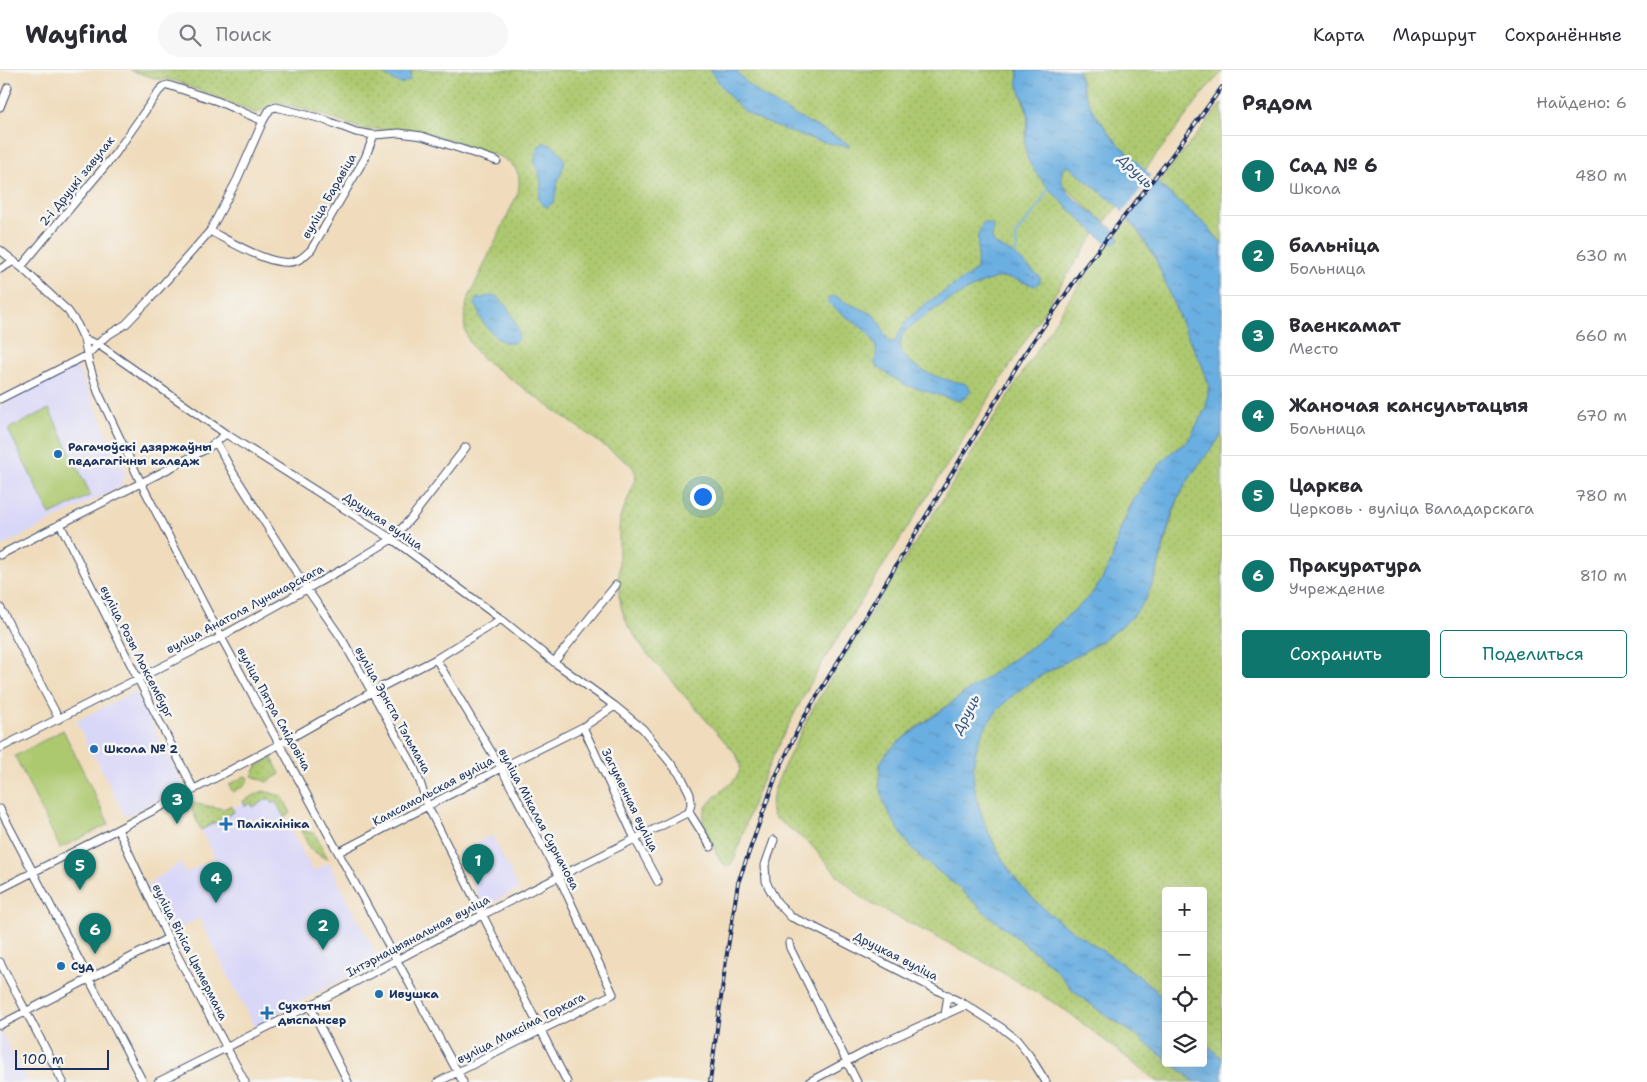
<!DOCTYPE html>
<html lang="ru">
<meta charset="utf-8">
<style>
:root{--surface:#fff;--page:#f7f7f7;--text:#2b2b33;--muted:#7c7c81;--line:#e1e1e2;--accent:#0f766e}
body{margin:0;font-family:"Shantell Sans",sans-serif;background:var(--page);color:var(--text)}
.controls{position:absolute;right:15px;bottom:15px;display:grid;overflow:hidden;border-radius:5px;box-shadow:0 5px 20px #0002}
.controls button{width:45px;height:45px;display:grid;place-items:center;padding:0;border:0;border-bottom:1px solid var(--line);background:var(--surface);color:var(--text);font:25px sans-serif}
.scale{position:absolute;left:15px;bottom:12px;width:94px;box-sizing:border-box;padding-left:5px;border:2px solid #1b2f5e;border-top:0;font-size:14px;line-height:18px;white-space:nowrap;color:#1b2f5e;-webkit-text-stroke:4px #f6f6f2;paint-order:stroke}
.you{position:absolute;left:702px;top:426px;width:18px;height:18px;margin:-12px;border:4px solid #fff;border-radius:50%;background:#1a73e8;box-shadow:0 0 0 8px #1a73e833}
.badge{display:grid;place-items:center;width:32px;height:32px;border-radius:50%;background:var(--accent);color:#fff;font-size:16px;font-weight:700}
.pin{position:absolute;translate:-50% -41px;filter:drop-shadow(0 1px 2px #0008)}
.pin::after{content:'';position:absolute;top:26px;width:18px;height:15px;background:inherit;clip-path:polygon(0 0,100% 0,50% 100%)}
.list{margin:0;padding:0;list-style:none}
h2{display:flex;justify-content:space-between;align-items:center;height:65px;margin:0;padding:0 20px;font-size:21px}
h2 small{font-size:16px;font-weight:400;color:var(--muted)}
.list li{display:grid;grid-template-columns:32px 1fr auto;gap:15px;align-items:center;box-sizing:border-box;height:80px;padding:0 20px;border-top:1px solid var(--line)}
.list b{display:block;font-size:19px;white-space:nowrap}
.list p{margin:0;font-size:16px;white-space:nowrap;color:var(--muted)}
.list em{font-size:16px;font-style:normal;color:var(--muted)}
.actions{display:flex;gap:10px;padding:15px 20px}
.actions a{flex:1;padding:11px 0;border:1px solid var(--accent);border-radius:5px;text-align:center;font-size:18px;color:var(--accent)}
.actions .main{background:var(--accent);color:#fff}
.icon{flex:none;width:28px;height:28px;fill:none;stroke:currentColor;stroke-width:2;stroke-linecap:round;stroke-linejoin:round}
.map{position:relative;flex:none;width:1222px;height:1012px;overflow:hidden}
header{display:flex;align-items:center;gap:30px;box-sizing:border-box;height:70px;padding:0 25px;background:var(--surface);border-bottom:1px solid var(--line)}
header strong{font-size:24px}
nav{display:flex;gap:28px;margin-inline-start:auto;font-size:18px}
.search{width:350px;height:45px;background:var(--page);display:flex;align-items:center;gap:12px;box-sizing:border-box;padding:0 18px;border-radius:28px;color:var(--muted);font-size:19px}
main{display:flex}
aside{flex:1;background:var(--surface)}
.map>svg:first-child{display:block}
.built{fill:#d9d7f8}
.grass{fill:url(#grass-dots);stroke:#647c67}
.pitch{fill:#adc970;stroke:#647c67}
.water{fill:url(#water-ripples);stroke:#436fa0}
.pier{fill:#f0dcbc}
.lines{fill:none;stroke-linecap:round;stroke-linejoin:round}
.stream{stroke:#6bafe1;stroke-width:2}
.minor-casing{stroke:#3b496c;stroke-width:9}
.minor{stroke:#fff;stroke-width:7}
.rail-casing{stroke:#1b2f5e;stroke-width:4}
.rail{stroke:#f6f6f2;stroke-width:2;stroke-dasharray:5.5;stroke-linecap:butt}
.poi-dot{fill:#1f6fb2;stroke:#f6f6f2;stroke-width:2}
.labels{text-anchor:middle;stroke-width:5;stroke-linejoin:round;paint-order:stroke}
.street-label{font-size:12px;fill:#1b2f5e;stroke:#f6f6f2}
.poi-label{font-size:12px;font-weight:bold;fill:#1b2f5e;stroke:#f6f6f2;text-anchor:start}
.water-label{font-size:14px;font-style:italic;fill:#335585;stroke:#f6f6f2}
</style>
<header>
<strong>Wayfind</strong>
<div class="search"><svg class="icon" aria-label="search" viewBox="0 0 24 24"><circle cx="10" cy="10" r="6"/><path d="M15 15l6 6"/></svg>Поиск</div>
<nav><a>Карта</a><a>Маршрут</a><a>Сохранённые</a></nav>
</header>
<main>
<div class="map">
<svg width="1222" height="1012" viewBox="0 0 1222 1012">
<defs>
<pattern id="grass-dots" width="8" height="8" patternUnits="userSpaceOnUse" patternTransform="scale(1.25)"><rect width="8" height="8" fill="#adc970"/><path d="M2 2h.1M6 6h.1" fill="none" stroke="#94ad63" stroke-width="1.8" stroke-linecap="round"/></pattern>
<pattern id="water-ripples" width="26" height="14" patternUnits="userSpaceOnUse" patternTransform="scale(1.25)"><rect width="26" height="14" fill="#6bafe1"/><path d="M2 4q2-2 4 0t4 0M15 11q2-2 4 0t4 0" fill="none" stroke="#578fba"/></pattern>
</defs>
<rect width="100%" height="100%" fill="#f6f6f2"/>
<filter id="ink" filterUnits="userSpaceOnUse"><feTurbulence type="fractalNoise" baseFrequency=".02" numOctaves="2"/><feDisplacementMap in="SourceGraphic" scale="10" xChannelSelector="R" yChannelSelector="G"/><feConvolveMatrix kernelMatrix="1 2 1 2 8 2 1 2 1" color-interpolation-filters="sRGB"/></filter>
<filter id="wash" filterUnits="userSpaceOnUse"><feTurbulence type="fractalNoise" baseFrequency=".0096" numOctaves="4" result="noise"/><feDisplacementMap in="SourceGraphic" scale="20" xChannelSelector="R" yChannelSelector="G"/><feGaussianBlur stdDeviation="1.12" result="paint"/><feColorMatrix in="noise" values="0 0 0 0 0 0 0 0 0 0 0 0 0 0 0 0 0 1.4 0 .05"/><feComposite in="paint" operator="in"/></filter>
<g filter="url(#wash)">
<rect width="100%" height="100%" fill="#f0dcbc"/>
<path class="built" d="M76 295 106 361 104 362 105 364H107L126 403 121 416 0 477V336Z
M135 621 184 717 125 746 95 686 92 687 85 672 86 671 76 651Z
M269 728 275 731 313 801 329 793 379 890 285 939 255 958 199 848 171 863 147 817 149 813 180 793 186 803 215 788 201 760 234 742 233 738 244 733 246 736 250 733 253 737Z
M492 765 519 819 484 837 458 782Z
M1 962 28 1012H0V963Z"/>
<path class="grass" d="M130 0H1018V14L1028 45 1025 68 1049 118 1096 163 1074 194 822 593C797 638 771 685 753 734 746 752 741 770 735 788L730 795 727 796 721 792C716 781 703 761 703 750 702 724 743 716 740 694 739 691 737 686 735 683L645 581 628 556 622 540 619 526V460L620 448 636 409 635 401 631 395 487 292C465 273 460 258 468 229L518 123C521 104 518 97 501 87L420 61 362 59 317 43 277 32 270 33 261 42 255 43 176 11 165 9 160 10Z
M1078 0H1222V2L1207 18 1145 100C1127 82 1106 63 1093 41 1085 28 1082 14 1078 0Z
M1222 33V174L1208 157 1158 113Z
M1068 94 1118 136 1104 153 1062 114C1060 105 1061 101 1068 94Z
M1129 149 1155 187 1182 254 1202 295 1209 315 1206 338 1188 371 1162 392 1142 416 1133 431 1118 465 1112 490 1100 513 1088 528 1038 572 917 657 886 683 940 801 972 829 988 845 1049 893 1074 921 1097 939 1136 965 1166 989V993H1172L1195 1012H1158L1068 942 1038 923 970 884 866 831 839 807 810 774 773 746 771 736 774 720 784 696 814 636 865 552 1070 228 1108 174 1115 173 1119 170 1117 163Z
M1222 364V989L1203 970V821H1166V930C1126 888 1068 867 1028 824 998 792 962 720 976 676 982 658 996 640 1011 627 1048 595 1099 582 1133 545 1162 513 1162 468 1178 430 1188 406 1206 384 1222 364Z
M272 688 280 704 267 712 252 706 257 696Z
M245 706 249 708 243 718 242 717 233 722 229 715Z
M263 721 282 726 291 743 284 747 276 732 272 733 269 728 253 737 250 733 245 736 243 731Z
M191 733 224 739 231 735 234 742 201 760 192 740Z
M301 760 315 764 328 789H326L310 779Z"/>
<path class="pitch" d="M49 339 91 425 50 445 8 359Z
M63 660 109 754 60 778 15 686Z"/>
<path class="water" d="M375 0H410L411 1 410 10 401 14Z
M710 0H736C755 27 791 43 819 58 829 63 842 68 850 76 828 77 762 54 745 41 731 31 720 14 710 0Z
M1018 0H1078L1083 20 1093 41 1113 68 1166 121 1208 157 1222 174C1222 219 1222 265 1222 311 1222 323 1222 351 1222 362 1220 371 1205 385 1200 393 1192 404 1184 417 1178 429 1164 461 1162 497 1146 528 1132 554 1103 570 1078 585 1055 598 1030 610 1010 628 955 677 970 732 1003 790 1039 855 1116 879 1166 930V989L1136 965 1097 939 1074 921 1049 893 988 845 957 816 919 786 905 770 885 736 879 714 880 693 886 684 896 674 966 622 1038 572 1088 528 1100 513 1112 490 1118 465 1133 431 1142 416 1162 392 1172 382 1188 371 1206 338 1209 315 1202 295 1182 254 1155 187 1138 161 1118 136 1067 95C1042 119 1105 146 1116 163 1117 164 1119 169 1119 170L1115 173 1108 174C1088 156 1031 109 1026 83 1023 70 1029 57 1028 45 1027 35 1021 25 1018 15 1017 11 1018 5 1018 0Z
M544 73C554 74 562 82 565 92L557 115 554 132 547 137C543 135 540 133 539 129 538 124 542 118 541 113 540 97 529 95 539 76Z
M983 153H989L993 156 992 169 996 175 1015 185 1040 207V212L1035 216C1022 212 1011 206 997 208 981 210 915 249 905 262 900 267 900 274 901 280 906 296 937 308 952 311 956 312 960 312 963 313 967 314 969 317 971 321L966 327 959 331 948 328 903 314 876 296 875 291C885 261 843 250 827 231L830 227 836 226C846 235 862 237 873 245 882 252 883 264 890 272L896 271C905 238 952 220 977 199L978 164Z
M491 226H497C499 230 503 231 505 234 509 239 520 261 519 266 516 278 502 272 496 267 491 262 485 255 481 249 478 243 480 240 475 235L476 229Z
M1203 970 1222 989V1012H1195L1172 993H1203Z"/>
<path class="pier" d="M1152 104 1157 109 1126 150 1122 144Z"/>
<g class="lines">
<path class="stream" d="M1015 185 1017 176 1015 165 1036 140 1049 117"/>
</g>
</g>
<g filter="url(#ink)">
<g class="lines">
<defs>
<path id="minor" d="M0 37 8 17
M210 161C230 171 277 201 298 190 303 188 307 183 311 180L365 88 374 65
M0 180 21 197 68 241 77 254 84 269 89 294 98 322 141 413 221 567 463 1012
M21 197 115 84 159 21 164 16 168 15 217 31 263 51 270 39 276 37 322 49 356 62 374 65 399 63 422 66 497 91
M0 199 14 191
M84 269 99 275 226 364 392 469 501 549 554 592 615 636 643 659 681 706 690 724 691 734 689 742 711 777
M0 329 87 285 105 267 126 254 150 229 210 161 237 110 263 51
M216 372 232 401 307 519 342 569 412 693 420 712 428 737 567 1012
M60 454 194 720
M0 485 176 395 208 378 226 364
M0 537 59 649
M436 589 501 698 559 807 613 924 438 1012
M554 592 616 515
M583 657 635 769 658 812
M0 678 215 570 348 496 392 469 412 447 466 377
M0 739 143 1012
M118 759 168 868 245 1012
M774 770 765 795 766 811 769 818 777 832 791 847 814 857 966 935 1002 958 1016 969 1029 985 1046 1012
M339 782 501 698 583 657 615 636
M0 819 118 759 280 674 372 622 436 589 501 549
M789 873 790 878 857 1012
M0 892 63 1012
M310 936 348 1012
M945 945 948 925
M0 955 168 868
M158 1012 319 931 482 845 689 742
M809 1012 876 976 966 935"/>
</defs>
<use href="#minor" class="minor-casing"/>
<use href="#minor" class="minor"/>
<defs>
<path id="rail" d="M710 1012 726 890 738 813 776 706 802 651 1023 286 1083 199 1170 88 1222 17"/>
</defs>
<use href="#rail" class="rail-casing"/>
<use href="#rail" class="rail"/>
</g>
</g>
<g class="poi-dot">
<circle cx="58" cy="384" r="5"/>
<circle cx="94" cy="679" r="5"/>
<path d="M223.5 746.5h5v5h5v5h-5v5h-5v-5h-5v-5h5z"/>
<circle cx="61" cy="896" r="5"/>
<circle cx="379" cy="924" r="5"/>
<path d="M264.5 935.5h5v5h5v5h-5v5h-5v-5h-5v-5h5z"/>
</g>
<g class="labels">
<g class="street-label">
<text transform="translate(77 111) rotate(-51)" y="4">2-і Друцкі завулак</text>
<text transform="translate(329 126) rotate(-60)" y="4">вуліца Баравіца</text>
<text transform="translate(383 451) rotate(34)" y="4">Друцкая вуліца</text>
<text transform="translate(245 539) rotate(-28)" y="4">вуліца Анатоля Луначарскага</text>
<text transform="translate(137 582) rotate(63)" y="4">вуліца Розы Люксембург</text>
<text transform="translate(274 639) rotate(61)" y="4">вуліца Пятра Смідовіча</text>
<text transform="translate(393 640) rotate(61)" y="4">вуліца Эрнста Тэльмана</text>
<text transform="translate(433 721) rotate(-28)" y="4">Камсамольская вуліца</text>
<text transform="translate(630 730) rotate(64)" y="4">Загуменная вуліца</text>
<text transform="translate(539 749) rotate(62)" y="4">вуліца Мікалая Сурначова</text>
<text transform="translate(418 866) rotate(-28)" y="4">Інтэрнацыянальная вуліца</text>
<text transform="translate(190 882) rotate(63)" y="4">вуліца Віліса Цымермана</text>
<text transform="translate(896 886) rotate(27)" y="4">Друцкая вуліца</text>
<text transform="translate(521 958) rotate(-27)" y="4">вуліца Максіма Горкага</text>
</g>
<g class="poi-label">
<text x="68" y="381">Рагачоўскі дзяржаўны<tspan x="68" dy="14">педагагічны каледж</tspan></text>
<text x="104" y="683">Школа № 2</text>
<text x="237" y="758">Паліклініка</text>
<text x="71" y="900">Суд</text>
<text x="389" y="928">Ивушка</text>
<text x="278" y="940">Сухотны<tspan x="278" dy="14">дыспансер</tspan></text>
</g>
<g class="water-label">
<text transform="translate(1136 101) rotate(44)" y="5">Друць</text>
<text transform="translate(966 644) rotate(-63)" y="5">Друць</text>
</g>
</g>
</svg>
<div class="controls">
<button>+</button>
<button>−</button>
<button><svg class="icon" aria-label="locate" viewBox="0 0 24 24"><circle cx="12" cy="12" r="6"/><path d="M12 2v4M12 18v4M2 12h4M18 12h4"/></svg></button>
<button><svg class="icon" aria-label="layers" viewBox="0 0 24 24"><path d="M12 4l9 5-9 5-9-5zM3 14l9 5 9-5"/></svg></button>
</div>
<div class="scale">100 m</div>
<div class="you"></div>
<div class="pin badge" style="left:478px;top:815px">1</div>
<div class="pin badge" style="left:323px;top:880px">2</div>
<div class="pin badge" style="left:177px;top:754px">3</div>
<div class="pin badge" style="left:216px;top:833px">4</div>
<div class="pin badge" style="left:80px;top:820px">5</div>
<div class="pin badge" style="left:95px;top:884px">6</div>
</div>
<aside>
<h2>Рядом<small>Найдено: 6</small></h2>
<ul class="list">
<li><span class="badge">1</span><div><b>Сад № 6</b><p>Школа</p></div><em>480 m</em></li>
<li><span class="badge">2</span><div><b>бальніца</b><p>Больница</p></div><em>630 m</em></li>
<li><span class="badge">3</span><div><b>Ваенкамат</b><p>Место</p></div><em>660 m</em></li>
<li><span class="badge">4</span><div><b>Жаночая кансультацыя</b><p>Больница</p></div><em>670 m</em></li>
<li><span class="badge">5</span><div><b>Царква</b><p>Церковь · вуліца Валадарскага</p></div><em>780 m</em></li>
<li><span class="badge">6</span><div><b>Пракуратура</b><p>Учреждение</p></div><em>810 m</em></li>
</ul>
<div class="actions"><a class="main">Сохранить</a><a>Поделиться</a></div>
</aside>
</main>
